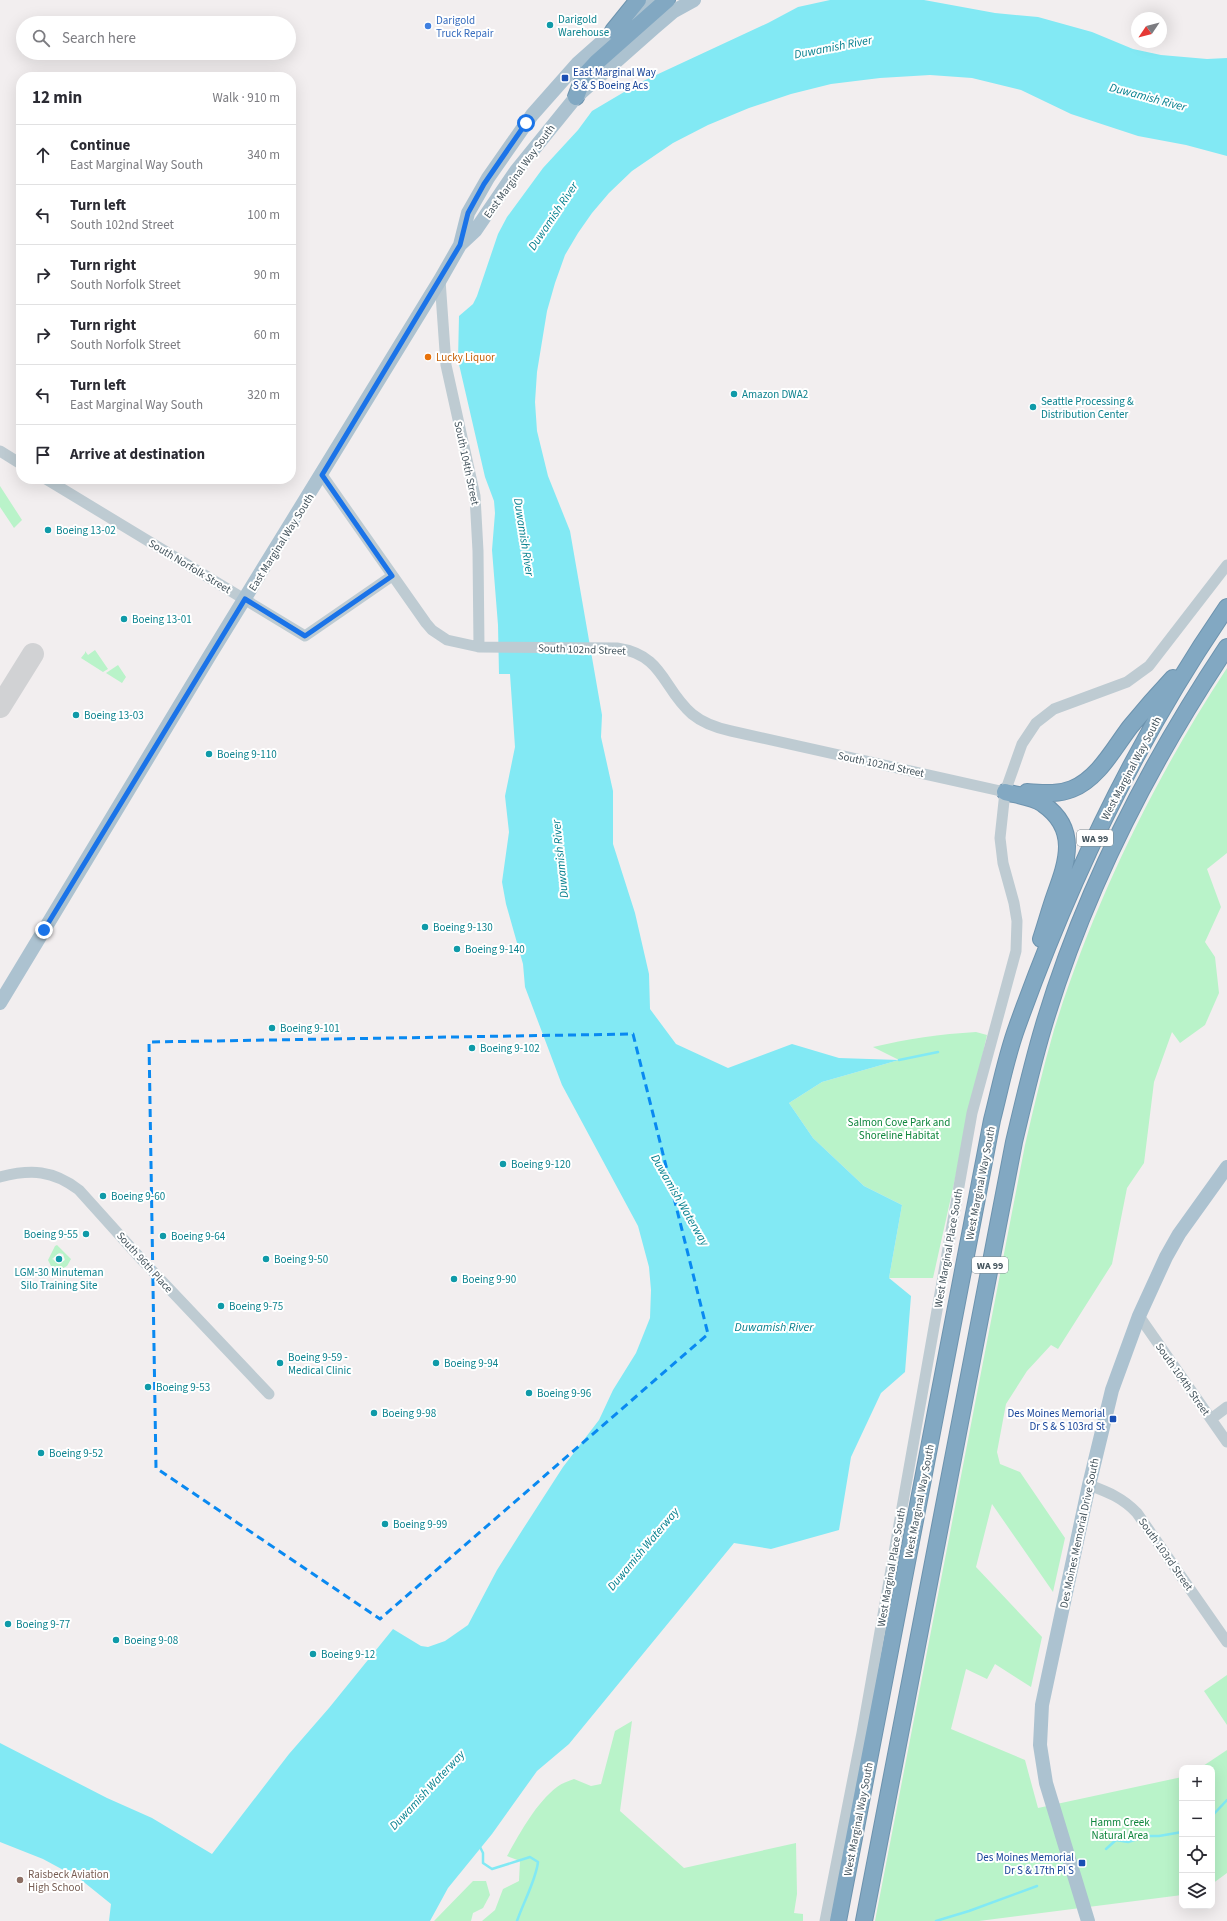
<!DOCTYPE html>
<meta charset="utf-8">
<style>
:root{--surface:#fff;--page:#f7f7f7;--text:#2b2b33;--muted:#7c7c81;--line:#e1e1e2}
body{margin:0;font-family:"Source Sans 3",sans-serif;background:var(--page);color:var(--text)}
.controls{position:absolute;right:12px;bottom:12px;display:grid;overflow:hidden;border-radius:8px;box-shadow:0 4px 16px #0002}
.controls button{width:36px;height:36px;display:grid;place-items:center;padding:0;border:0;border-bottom:1px solid var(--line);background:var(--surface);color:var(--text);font:20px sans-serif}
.compass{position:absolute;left:1131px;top:12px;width:36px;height:36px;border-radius:50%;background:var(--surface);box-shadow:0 4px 16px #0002;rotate:235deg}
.stop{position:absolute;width:12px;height:12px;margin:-9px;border:3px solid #1a73e8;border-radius:50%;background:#fff}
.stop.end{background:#1a73e8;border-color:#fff;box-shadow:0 1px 4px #0008}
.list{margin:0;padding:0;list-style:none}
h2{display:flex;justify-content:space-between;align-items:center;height:52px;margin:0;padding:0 16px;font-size:17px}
h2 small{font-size:13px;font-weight:400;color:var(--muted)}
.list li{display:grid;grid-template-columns:26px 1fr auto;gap:12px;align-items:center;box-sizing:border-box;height:60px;padding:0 16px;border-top:1px solid var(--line)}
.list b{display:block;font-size:15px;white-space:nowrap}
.list p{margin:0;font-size:13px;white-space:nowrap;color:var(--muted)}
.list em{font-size:13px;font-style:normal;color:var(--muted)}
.icon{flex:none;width:22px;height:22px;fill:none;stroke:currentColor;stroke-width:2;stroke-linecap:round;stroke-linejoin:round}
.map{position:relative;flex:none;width:1227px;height:1921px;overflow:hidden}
.search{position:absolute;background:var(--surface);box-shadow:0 4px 16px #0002;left:16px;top:16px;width:280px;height:44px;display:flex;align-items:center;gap:10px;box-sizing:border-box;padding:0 14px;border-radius:22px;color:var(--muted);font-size:15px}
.panel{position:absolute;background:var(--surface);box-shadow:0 4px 16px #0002;left:16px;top:72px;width:280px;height:412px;border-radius:16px}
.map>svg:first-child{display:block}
.green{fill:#b9f3c9;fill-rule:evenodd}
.water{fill:#82e9f4}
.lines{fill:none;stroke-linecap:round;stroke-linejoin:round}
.stream{stroke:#82e9f4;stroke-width:2.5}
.taxiway{stroke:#d1d2d4;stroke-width:22}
.highway-casing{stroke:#6d93ae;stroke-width:18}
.minor{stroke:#becbd2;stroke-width:11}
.major{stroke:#acc2d0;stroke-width:14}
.highway{stroke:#82a8c2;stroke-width:16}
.route{stroke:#1a73e8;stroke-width:5}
.marked{fill:none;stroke:#0989f1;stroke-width:3;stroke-dasharray:8 5;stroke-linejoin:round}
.culture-dot{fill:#0f9aa8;stroke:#fff;stroke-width:1.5}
.shop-dot{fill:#3f7fe0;stroke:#fff;stroke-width:1.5}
.transit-dot{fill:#1a4fb4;stroke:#fff;stroke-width:1.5}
.food-dot{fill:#e8710a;stroke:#fff;stroke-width:1.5}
.education-dot{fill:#8d6e63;stroke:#fff;stroke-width:1.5}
.labels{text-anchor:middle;stroke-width:4;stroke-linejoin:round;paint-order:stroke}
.shield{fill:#fff;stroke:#7d888e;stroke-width:1}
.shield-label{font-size:10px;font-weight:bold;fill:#45555e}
.culture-label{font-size:11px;fill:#0d838f;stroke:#fff;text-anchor:start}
.shop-label{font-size:11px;fill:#366cbe;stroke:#fff;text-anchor:start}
.transit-label{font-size:11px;fill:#164399;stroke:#fff;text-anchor:end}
.street-label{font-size:11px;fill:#45555e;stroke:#fff}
.food-label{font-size:11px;fill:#c56008;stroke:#fff;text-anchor:start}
.park-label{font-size:11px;fill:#0f863d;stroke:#fff}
.education-label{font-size:11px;fill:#785e54;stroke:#fff;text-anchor:start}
.water-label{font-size:12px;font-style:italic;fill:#047f8d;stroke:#fff}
</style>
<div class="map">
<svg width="1227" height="1921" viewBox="0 0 1227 1921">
<rect width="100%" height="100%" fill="#f2eeef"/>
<path class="green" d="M0 486 22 520 14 528 0 507Z
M95 650 108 669 103 672 81 658 85 653V651L88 655Z
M118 665 126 677 122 683 106 673Z
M1227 668V853L1207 869 1221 907 1205 942 1215 957 1219 993 1205 1025 1180 1043 1172 1032 1154 1082 1144 1163 1127 1188 1112 1264 1058 1349 1051 1345 1027 1371 1006 1404 997 1452 1000 1464 1020 1472 1065 1538 1053 1592 992 1504 976 1567 1042 1637 1031 1687 995 1664 987 1679 966 1669 951 1729 1025 1760 1038 1808 1182 1777V1895L979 1921H875L1025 1145C1034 1106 1043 1068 1054 1030 1093 904 1154 779 1227 668Z
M976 1032 987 1035 933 1278H889L902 1205 864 1186 813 1138 789 1103 822 1082 899 1060 873 1047C907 1039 940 1034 976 1032Z
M57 1245 71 1259 67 1266 60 1270 51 1266 48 1260 55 1246ZM59 1253 63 1254 65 1260 60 1263 52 1259Z
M1227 1675V1725L1204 1691Z
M632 1721 620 1811 684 1868 796 1843 797 1894 794 1913 803 1914V1921H482L495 1910 503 1889 519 1881 520 1861 507 1856C520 1833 536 1803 557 1787 562 1783 569 1781 574 1779L591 1786 601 1784 615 1731Z
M1227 1750V1873L1212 1884V1768H1200Z
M473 1881H486L490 1895 483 1908 473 1913 471 1921H434Z"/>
<path class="water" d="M830 0H924L995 13 1038 17 1092 32 1133 49 1161 55 1207 59 1227 58V156L1186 145 1138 136 1071 114 1021 90 972 78 930 75 880 78 831 84 791 94 749 108 708 125 673 143 632 171 609 193 592 213 578 233 565 255 555 283 547 311 537 372 535 402 537 431 548 476 570 531 602 715 601 737 613 791V844L635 913 649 974 650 1009 676 1044 728 1068 792 1044 839 1058 899 1060 822 1082 789 1103 813 1138 864 1186 902 1205 889 1278 911 1296 905 1372 881 1393 851 1457 839 1530 771 1549 734 1543 569 1744 537 1771 492 1834 448 1888 430 1921H109L111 1904 80 1879 43 1859 0 1842V1743L107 1798 152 1818 212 1854 289 1754 329 1708 393 1629 421 1646 428 1647 445 1641 468 1625 497 1570 523 1529 563 1467 599 1420 613 1390 636 1353 650 1318 651 1290 649 1267 638 1226 562 1085 525 987 523 964 506 904 502 882 509 832 505 796 515 747 510 674H499L498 625 492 550 495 513 494 501 485 477 458 360 459 316 473 304 477 296 498 234 507 217 543 168 578 130 592 111 641 82 768 23 798 7Z"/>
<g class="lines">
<path class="stream" d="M899 1060 938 1052
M1212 1816 1227 1800
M479 1845 483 1853V1863L492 1869 530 1857 538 1862C536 1880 523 1903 517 1921
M1106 1849 1116 1840 1128 1842 1147 1836H1159L1182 1832
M936 1921 969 1911 1037 1886"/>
<path class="taxiway" d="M0 707 33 654"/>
<defs>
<path id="highway" d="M613 31 638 0
M576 97 584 76 597 62 667 0
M1005 792C1016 795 1034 797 1043 804 1079 829 1067 862 1055 895 1050 909 1046 924 1041 939
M1027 792C1043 793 1057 795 1072 789 1098 779 1114 748 1130 727 1144 710 1158 694 1173 678
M838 1921 992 1120C1000 1089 1006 1057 1017 1027 1070 879 1138 736 1227 607
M864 1921 1014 1142C1023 1104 1032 1065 1043 1028 1083 893 1149 764 1227 647"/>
</defs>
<use href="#highway" class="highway-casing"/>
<path class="minor" d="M440 280 446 365 475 496 478 551 479 647
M0 451 21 464
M322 475 426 623 432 630 447 640 479 647 617 648C664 655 662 688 692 714 704 724 717 728 731 731L1005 792
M46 479 305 636 392 576
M0 1177C31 1169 53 1170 79 1190L142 1260 269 1394
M1139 1316 1227 1442
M1211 1419 1227 1407
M1089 1485C1108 1492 1123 1498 1137 1513L1227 1642
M825 1921 862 1733 972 1113 1016 951 1017 921 1014 903 1003 863 1000 838 1005 792 1022 744 1036 723 1054 709 1127 682 1149 666 1227 565"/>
<path class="major" d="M460 245 475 231 516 171 576 97 654 28 674 11 694 0
M0 1003 210 655 440 280 460 245 468 213 488 178 532 115 578 63 649 0
M1088 1921 1046 1783 1040 1745 1042 1705 1089 1485 1112 1390 1139 1316 1166 1257 1179 1234 1227 1167"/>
<use href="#highway" class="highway"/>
</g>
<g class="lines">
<path class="route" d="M44 930 245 599 305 636 392 576 322 475 460 245 468 213 484 184 526 123"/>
</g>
<path class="marked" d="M633 1034 708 1334 380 1619 156 1468 149 1042Z"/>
<g class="culture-dot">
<circle cx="550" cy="25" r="4"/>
<circle cx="734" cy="394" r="4"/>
<circle cx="1033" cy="407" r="4"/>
<circle cx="48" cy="530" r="4"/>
<circle cx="124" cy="619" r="4"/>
<circle cx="76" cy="715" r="4"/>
<circle cx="209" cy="754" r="4"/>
<circle cx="425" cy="927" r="4"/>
<circle cx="457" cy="949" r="4"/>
<circle cx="272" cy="1028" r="4"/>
<circle cx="472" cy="1048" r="4"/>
<circle cx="503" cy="1164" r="4"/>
<circle cx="103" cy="1196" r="4"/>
<circle cx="86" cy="1234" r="4"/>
<circle cx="163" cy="1236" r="4"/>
<circle cx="59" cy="1259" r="4"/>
<circle cx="266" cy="1259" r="4"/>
<circle cx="454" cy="1279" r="4"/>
<circle cx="221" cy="1306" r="4"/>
<circle cx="280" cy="1363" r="4"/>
<circle cx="436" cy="1363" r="4"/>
<circle cx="148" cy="1387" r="4"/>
<circle cx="529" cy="1393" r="4"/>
<circle cx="374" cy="1413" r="4"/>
<circle cx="41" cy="1453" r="4"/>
<circle cx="385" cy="1524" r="4"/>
<circle cx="8" cy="1624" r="4"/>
<circle cx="116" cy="1640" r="4"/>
<circle cx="313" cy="1654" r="4"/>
</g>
<circle class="shop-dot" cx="428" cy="26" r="4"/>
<g class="transit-dot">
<rect x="561" y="74" width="8" height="8" rx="2"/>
<rect x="1109" y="1415" width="8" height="8" rx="2"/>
<rect x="1078" y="1859" width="8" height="8" rx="2"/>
</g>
<circle class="food-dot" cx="428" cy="357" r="4"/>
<circle class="education-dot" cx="20" cy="1880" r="4"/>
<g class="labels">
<g class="shield">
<rect x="1077" y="830" width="36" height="16" rx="3"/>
<rect x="972" y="1257" width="36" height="16" rx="3"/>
</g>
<g class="shield-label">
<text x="1095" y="842">WA 99</text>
<text x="990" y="1269">WA 99</text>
</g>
<g class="culture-label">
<text x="558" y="23">Darigold<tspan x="558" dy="13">Warehouse</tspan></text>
<text x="742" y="398">Amazon DWA2</text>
<text x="1041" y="405">Seattle Processing &amp;<tspan x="1041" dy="13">Distribution Center</tspan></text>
<text x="56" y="534">Boeing 13-02</text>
<text x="132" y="623">Boeing 13-01</text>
<text x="84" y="719">Boeing 13-03</text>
<text x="217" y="758">Boeing 9-110</text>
<text x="433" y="931">Boeing 9-130</text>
<text x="465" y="953">Boeing 9-140</text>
<text x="280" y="1032">Boeing 9-101</text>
<text x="480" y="1052">Boeing 9-102</text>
<text x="511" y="1168">Boeing 9-120</text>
<text x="111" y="1200">Boeing 9-60</text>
<text x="78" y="1238" text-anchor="end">Boeing 9-55</text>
<text x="171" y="1240">Boeing 9-64</text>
<text x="274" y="1263">Boeing 9-50</text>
<text x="59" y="1276" text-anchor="middle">LGM-30 Minuteman<tspan x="59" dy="13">Silo Training Site</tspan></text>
<text x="462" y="1283">Boeing 9-90</text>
<text x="229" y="1310">Boeing 9-75</text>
<text x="288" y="1361">Boeing 9-59 -<tspan x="288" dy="13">Medical Clinic</tspan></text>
<text x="444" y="1367">Boeing 9-94</text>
<text x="156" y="1391">Boeing 9-53</text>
<text x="537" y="1397">Boeing 9-96</text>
<text x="382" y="1417">Boeing 9-98</text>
<text x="49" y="1457">Boeing 9-52</text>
<text x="393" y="1528">Boeing 9-99</text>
<text x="16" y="1628">Boeing 9-77</text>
<text x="124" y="1644">Boeing 9-08</text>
<text x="321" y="1658">Boeing 9-12</text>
</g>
<g class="shop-label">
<text x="436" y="24">Darigold<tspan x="436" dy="13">Truck Repair</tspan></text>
</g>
<g class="transit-label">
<text x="573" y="76" text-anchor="start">East Marginal Way<tspan x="573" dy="13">S &amp; S Boeing Acs</tspan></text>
<text x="1105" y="1417">Des Moines Memorial<tspan x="1105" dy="13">Dr S &amp; S 103rd St</tspan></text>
<text x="1074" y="1861">Des Moines Memorial<tspan x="1074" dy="13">Dr S &amp; 17th Pl S</tspan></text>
</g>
<g class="street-label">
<text transform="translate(519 171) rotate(-54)" y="4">East Marginal Way South</text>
<text transform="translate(467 463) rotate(78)" y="4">South 104th Street</text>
<text transform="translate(281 542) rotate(-58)" y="4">East Marginal Way South</text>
<text transform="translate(190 566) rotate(31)" y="4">South Norfolk Street</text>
<text transform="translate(582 649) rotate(2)" y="4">South 102nd Street</text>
<text transform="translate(881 764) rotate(12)" y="4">South 102nd Street</text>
<text transform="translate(1131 768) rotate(-62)" y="4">West Marginal Way South</text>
<text transform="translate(980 1183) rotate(-79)" y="4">West Marginal Way South</text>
<text transform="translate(948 1248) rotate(-80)" y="4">West Marginal Place South</text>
<text transform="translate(145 1262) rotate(48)" y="4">South 96th Place</text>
<text transform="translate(1183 1379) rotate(55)" y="4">South 104th Street</text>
<text transform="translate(919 1501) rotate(-79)" y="4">West Marginal Way South</text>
<text transform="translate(1079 1533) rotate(-78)" y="4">Des Moines Memorial Drive South</text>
<text transform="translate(1166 1554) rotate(55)" y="4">South 103rd Street</text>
<text transform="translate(891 1567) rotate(-80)" y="4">West Marginal Place South</text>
<text transform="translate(858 1819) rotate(-79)" y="4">West Marginal Way South</text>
</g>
<g class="food-label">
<text x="436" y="361">Lucky Liquor</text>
</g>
<g class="park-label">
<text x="899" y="1126">Salmon Cove Park and<tspan x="899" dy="13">Shoreline Habitat</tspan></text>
<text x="1120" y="1826">Hamm Creek<tspan x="1120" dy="13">Natural Area</tspan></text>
</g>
<g class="education-label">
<text x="28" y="1878">Raisbeck Aviation<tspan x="28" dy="13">High School</tspan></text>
</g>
<g class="water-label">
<text transform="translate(833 47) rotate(-11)" y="4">Duwamish River</text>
<text transform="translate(1148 97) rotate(15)" y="4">Duwamish River</text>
<text transform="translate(553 216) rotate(-56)" y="4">Duwamish River</text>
<text transform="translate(524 537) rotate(81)" y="4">Duwamish River</text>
<text transform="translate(560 859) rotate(-96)" y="4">Duwamish River</text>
<text transform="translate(680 1200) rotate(60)" y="4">Duwamish Waterway</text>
<text x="774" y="1331">Duwamish River</text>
<text transform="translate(643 1549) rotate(-50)" y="4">Duwamish Waterway</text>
<text transform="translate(427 1790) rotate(-47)" y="4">Duwamish Waterway</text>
</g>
</g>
</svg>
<div class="controls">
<button>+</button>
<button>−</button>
<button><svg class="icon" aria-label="locate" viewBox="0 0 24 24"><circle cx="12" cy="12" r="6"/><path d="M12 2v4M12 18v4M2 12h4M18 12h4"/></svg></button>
<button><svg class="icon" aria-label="layers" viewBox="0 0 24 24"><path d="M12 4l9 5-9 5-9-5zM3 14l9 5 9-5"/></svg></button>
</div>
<svg class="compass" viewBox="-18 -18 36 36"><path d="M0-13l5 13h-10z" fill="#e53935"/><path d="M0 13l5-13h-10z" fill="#7c7c81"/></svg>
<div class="stop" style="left:526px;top:123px"></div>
<div class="stop end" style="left:44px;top:930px"></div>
<div class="search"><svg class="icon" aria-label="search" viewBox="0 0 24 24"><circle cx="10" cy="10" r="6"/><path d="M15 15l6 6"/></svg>Search here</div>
<section class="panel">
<h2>12 min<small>Walk · 910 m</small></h2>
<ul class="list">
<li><svg class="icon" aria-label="ahead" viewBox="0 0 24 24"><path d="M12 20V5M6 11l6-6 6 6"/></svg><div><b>Continue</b><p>East Marginal Way South</p></div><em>340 m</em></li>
<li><svg class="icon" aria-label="left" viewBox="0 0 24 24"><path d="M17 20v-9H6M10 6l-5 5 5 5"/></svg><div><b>Turn left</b><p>South 102nd Street</p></div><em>100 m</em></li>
<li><svg class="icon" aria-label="right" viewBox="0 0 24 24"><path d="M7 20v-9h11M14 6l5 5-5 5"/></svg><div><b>Turn right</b><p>South Norfolk Street</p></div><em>90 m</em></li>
<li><svg class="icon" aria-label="right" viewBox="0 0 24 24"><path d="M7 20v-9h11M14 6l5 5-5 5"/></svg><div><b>Turn right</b><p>South Norfolk Street</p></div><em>60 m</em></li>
<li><svg class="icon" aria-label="left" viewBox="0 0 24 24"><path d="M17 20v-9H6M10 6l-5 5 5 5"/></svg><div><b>Turn left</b><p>East Marginal Way South</p></div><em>320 m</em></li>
<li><svg class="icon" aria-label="arrive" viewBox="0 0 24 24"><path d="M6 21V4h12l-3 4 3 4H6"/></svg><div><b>Arrive at destination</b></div></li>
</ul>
</section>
</div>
